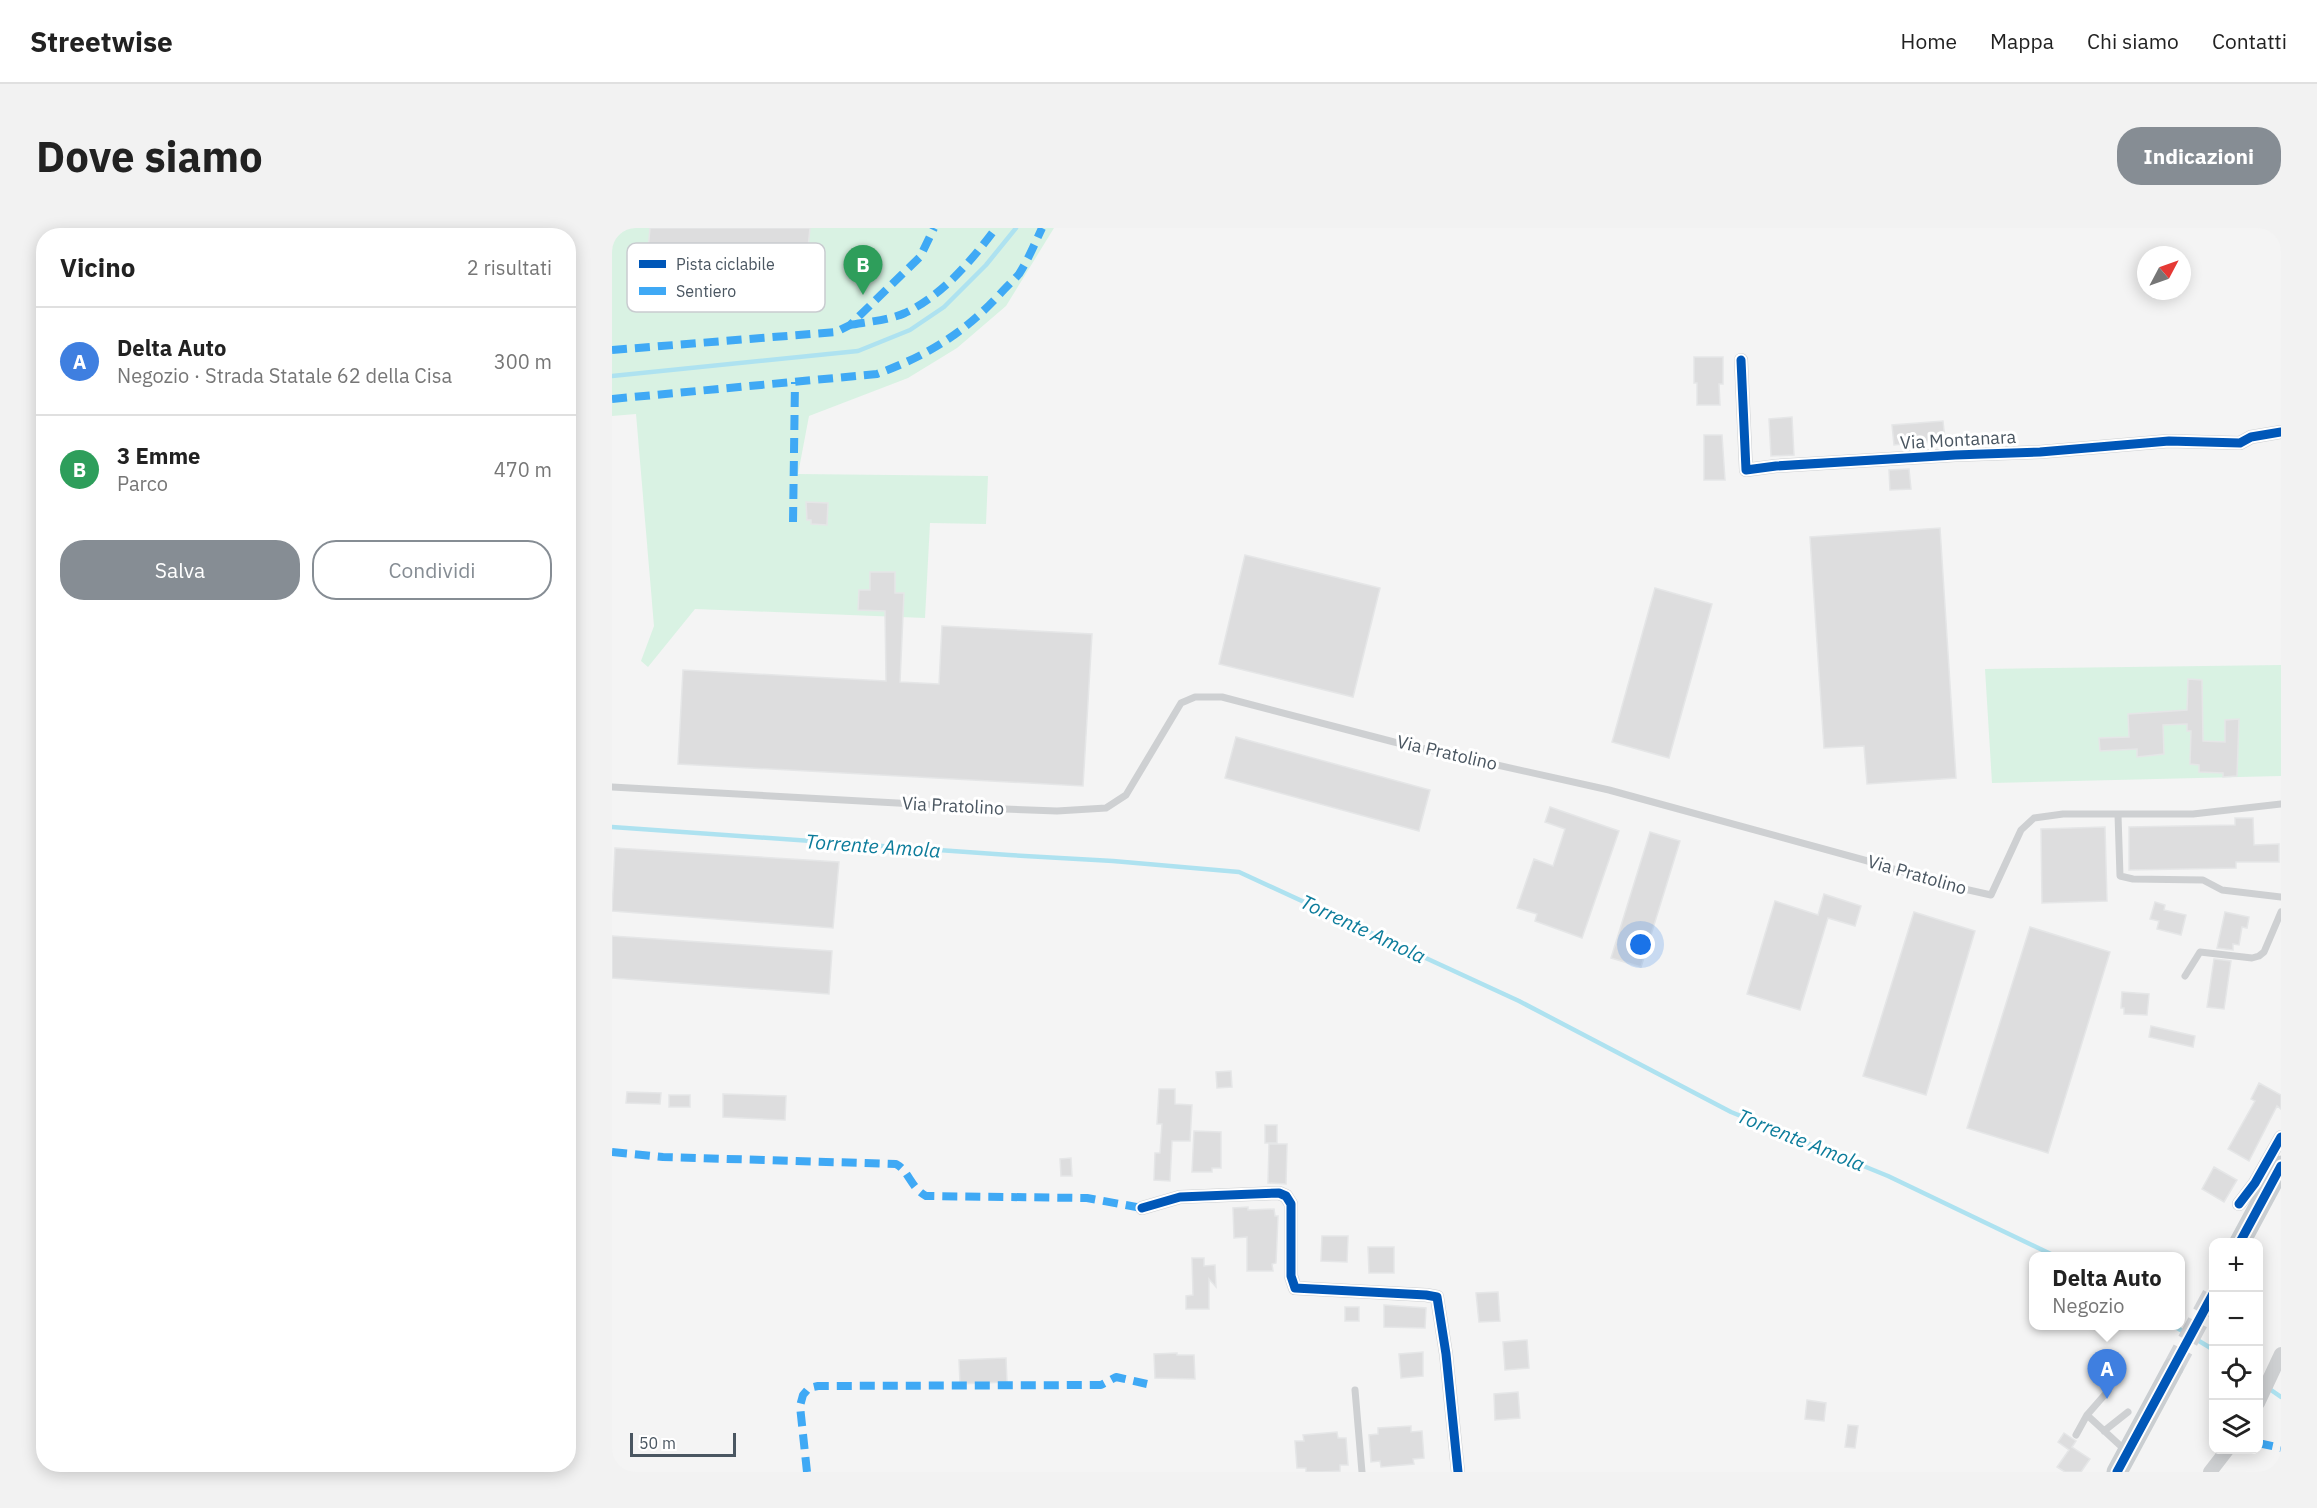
<!DOCTYPE html>
<html lang="it">
<meta charset="utf-8">
<style>
:root{--surface:#fff;--page:#f2f2f2;--text:#222;--muted:#767676;--line:#e0e0e0;--accent:#868d94}
body{margin:0;font-family:"IBM Plex Sans",sans-serif;background:var(--page);color:var(--text)}
.controls{position:absolute;right:18px;bottom:18px;display:grid;overflow:hidden;border-radius:12px;box-shadow:0 3px 15px #0003}
.controls button{width:54px;height:54px;display:grid;place-items:center;padding:0;border:0;border-bottom:2px solid var(--line);background:var(--surface);color:var(--text);font:30px sans-serif}
.compass{position:absolute;left:1525px;top:18px;width:54px;height:54px;border-radius:50%;background:var(--surface);box-shadow:0 3px 15px #0003;rotate:49deg}
.scale{position:absolute;left:18px;bottom:15px;width:106px;box-sizing:border-box;padding-left:6px;border:3px solid #4a5661;border-top:0;font-size:16px;line-height:21px;white-space:nowrap;color:#4a5661;-webkit-text-stroke:4px #fff;paint-order:stroke}
.you{position:absolute;left:1029px;top:717px;width:21px;height:21px;margin:-15px;border:4px solid #fff;border-radius:50%;background:#1a73e8;box-shadow:0 0 0 9px #1a73e833}
.badge{display:grid;place-items:center;width:39px;height:39px;border-radius:50%;background:var(--accent);color:#fff;font-size:20px;font-weight:700}
.pin{position:absolute;translate:-50% -50px;filter:drop-shadow(0 2px 3px #0008)}
.pin::after{content:'';position:absolute;top:32px;width:21px;height:18px;background:inherit;clip-path:polygon(0 0,100% 0,50% 100%)}
.popup{position:absolute;left:1417px;top:1024px;width:156px;height:78px;box-sizing:border-box;display:grid;place-content:center;border-radius:12px;background:var(--surface);filter:drop-shadow(0 2px 4px #0005);font-size:20px;white-space:nowrap;color:var(--muted)}
.popup b{font-size:22px;color:var(--text)}
.popup::after{content:'';position:absolute;left:50%;top:100%;margin-left:-12px;border:12px solid transparent;border-top-color:var(--surface)}
.list{margin:0;padding:0;list-style:none}
h2{display:flex;justify-content:space-between;align-items:center;height:78px;margin:0;padding:0 24px;font-size:26px}
h2 small{font-size:20px;font-weight:400;color:var(--muted)}
.list li{display:grid;grid-template-columns:39px 1fr auto;gap:18px;align-items:center;box-sizing:border-box;height:108px;padding:0 24px;border-top:2px solid var(--line)}
.list b{display:block;font-size:22px;white-space:nowrap}
.list p{margin:0;font-size:20px;white-space:nowrap;color:var(--muted)}
.list em{font-size:20px;font-style:normal;color:var(--muted)}
.actions{display:flex;gap:12px;padding:18px 24px}
.actions a{flex:1;padding:14px 0;border:2px solid var(--accent);border-radius:24px;text-align:center;font-size:21px;color:var(--accent)}
.actions .main{background:var(--accent);color:#fff}
.icon{flex:none;width:33px;height:33px;fill:none;stroke:currentColor;stroke-width:2;stroke-linecap:round;stroke-linejoin:round}
.map{position:relative;flex:none;width:1669px;height:1244px;overflow:hidden;border-radius:24px}
header{display:flex;align-items:center;gap:36px;box-sizing:border-box;height:84px;padding:0 30px;background:var(--surface);border-bottom:2px solid var(--line)}
header strong{font-size:28px}
nav{display:flex;gap:33px;margin-inline-start:auto;font-size:21px}
.intro{display:flex;align-items:center;justify-content:space-between;box-sizing:border-box;height:144px;padding:0 36px}
h1{margin:0;font-size:42px}
.button{padding:15px 27px;border-radius:24px;background:var(--accent);color:#fff;font-size:21px;font-weight:700}
main{display:flex;gap:36px;padding:0 36px}
aside{flex:1;background:var(--surface);border-radius:24px;box-shadow:0 3px 15px #0003}
.map>svg:first-child{display:block}
.green{fill:#d9f2e3}
.lines{fill:none;stroke-linecap:round;stroke-linejoin:round}
.stream{stroke:#aee2f0;stroke-width:4.5}
.building{fill:#ddddde;stroke:#e5e6e7;stroke-width:1.5}
.primary-tunnel{stroke:#d2d4d7;stroke-width:21;stroke-dasharray:21 10;stroke-linecap:butt}
.service{stroke:#ced0d2;stroke-width:7}
.minor{stroke:#ced0d2;stroke-width:14}
.primary{stroke:#caced1;stroke-width:21}
.quiet{stroke:#3fa9f5;stroke-width:8;stroke-dasharray:15 8;stroke-linecap:butt}
.cycleway-casing{stroke:#fff;stroke-width:13}
.cycleway{stroke:#0057b8;stroke-width:9}
.labels{text-anchor:middle;stroke-width:6;stroke-linejoin:round;paint-order:stroke}
.street-label{font-size:18px;fill:#4a5661;stroke:#fff}
.water-label{font-size:20px;font-style:italic;fill:#0c7c9b;stroke:#fff}
.key{fill:#fff;stroke:#c9ccd0;stroke-width:1.5}
.key-label{font-size:16px;fill:#4a5661}
</style>
<header>
<strong>Streetwise</strong>
<nav><a>Home</a><a>Mappa</a><a>Chi siamo</a><a>Contatti</a></nav>
</header>
<div class="intro"><h1>Dove siamo</h1><a class="button">Indicazioni</a></div>
<main>
<aside>
<h2>Vicino<small>2 risultati</small></h2>
<ul class="list">
<li><span class="badge" style="background:#3f7fe0">A</span><div><b>Delta Auto</b><p>Negozio · Strada Statale 62 della Cisa</p></div><em>300 m</em></li>
<li><span class="badge" style="background:#2e9e5b">B</span><div><b>3 Emme</b><p>Parco</p></div><em>470 m</em></li>
</ul>
<div class="actions"><a class="main">Salva</a><a>Condividi</a></div>
</aside>
<div class="map">
<svg width="1669" height="1244" viewBox="0 0 1669 1244">
<rect width="100%" height="100%" fill="#f4f4f4"/>
<path class="green" d="M0 0H38L35 34 89 41 88 60 172 69 174 47 193 49 198 0H442L394 78 345 120 296 150 197 188 186 246 376 248 374 296 318 295 313 390 83 381 36 439 29 433 42 398 24 186 0 188Z
M1669 437V548L1380 555 1373 441Z"/>
<g class="lines">
<path class="stream" d="M0 148 246 123 298 102 332 79 374 37 404 0
M0 599 397 627 501 633 627 644 907 773 1119 884 1276 948 1443 1028
M1562 1098 1602 1122
M1646 1153 1669 1169"/>
</g>
<path class="building" d="M38 0H198L193 49 174 47 172 69 87 60 89 41 35 34Z
M1082 129H1111V156H1107L1108 177H1085V155H1082Z
M1180 189 1182 227 1159 228 1157 191Z
M1331 193 1333 212 1282 217 1280 197Z
M1092 207H1110L1113 252H1092Z
M1297 241 1299 261 1278 262 1277 242Z
M194 274 216 275 215 297 199 296V292H195Z
M1328 300 1344 550 1255 556 1252 518 1212 520 1198 309Z
M633 327 768 360 741 469 607 436Z
M258 344H283V365H292L288 454 327 456 330 398 480 406 471 558 66 536 71 442 274 453 273 383 246 382 247 362H258Z
M1043 360 1100 376 1057 530 1000 514Z
M1576 451 1590 452 1591 513 1613 514V492L1627 491 1625 548 1611 549V545L1587 544V537L1578 536 1579 503H1575V496L1551 497 1552 526 1525 529V521L1488 523 1487 510 1517 509 1516 486 1575 482Z
M624 509 818 562 807 603 613 550Z
M938 579 1007 603 970 710 923 693 925 686 905 680 922 631 941 638 953 601 933 594Z
M1623 590H1641L1642 617 1667 616V634H1624V640L1517 642V599L1623 597Z
M1493 599 1495 673 1430 675 1429 601Z
M1038 604 1068 613 1029 739 999 730Z
M3 620 227 634 221 700 0 683Z
M1212 666 1249 678 1243 698 1216 690 1188 782 1135 766 1163 673 1206 687Z
M1543 674 1553 677 1552 682 1574 687 1569 707 1545 701 1547 693 1538 691Z
M1302 684 1363 703 1314 867 1251 848Z
M1613 684 1637 689 1635 700 1630 699 1627 717 1621 716V722L1605 720Z
M1418 699 1498 724 1436 925 1355 900Z
M0 708 220 723 217 766 0 750Z
M1602 731 1619 733 1612 781 1595 779Z
M1510 764 1537 766 1535 787 1512 786V780H1509Z
M1539 798 1583 808 1581 819 1537 809Z
M619 843 620 859 605 860 604 844Z
M1647 855 1669 867V881L1665 878 1637 933 1616 921 1643 873 1639 871Z
M547 861H563V876L580 877 578 913H560L558 953 542 952 543 925H548L550 896H545Z
M15 864 49 865 48 876 14 875Z
M111 866 174 868 173 892 111 889Z
M57 867H78V879H57Z
M653 897H665V915H653Z
M582 903 609 904V940H600V944H580Z
M657 916H675L674 956 656 955Z
M459 930 460 948H449L448 931Z
M1602 939 1625 952 1612 974 1590 961Z
M636 979V982L662 981 663 988H666L664 1035 660 1036 661 1043H635V1009L622 1010 621 980Z
M710 1008H736L735 1034 709 1033Z
M756 1019H782V1045H757Z
M580 1030H592V1038L603 1037 604 1059 597 1051V1081H574V1068L581 1067Z
M886 1064 888 1093 867 1094 864 1065Z
M772 1077 814 1080 813 1100 772 1099Z
M733 1079H747V1093H733Z
M915 1112 917 1140 893 1142 891 1114Z
M811 1124V1148L789 1150 787 1126Z
M565 1125V1127H582L583 1151 543 1150 542 1126Z
M394 1130 395 1154 348 1156 347 1132Z
M906 1164 908 1190 883 1192 882 1166Z
M1195 1172 1214 1175 1212 1193 1193 1191Z
M1236 1197 1246 1198 1243 1220 1233 1219Z
M799 1198V1204L810 1203 812 1230 801 1231 802 1236 769 1239 768 1233 759 1234 757 1207 766 1206V1200Z
M725 1204 726 1210H734L736 1237H728V1243L710 1244H694V1240H685L683 1213H692L691 1207Z
M1452 1205 1464 1213 1460 1219 1478 1231 1469 1244H1453L1445 1239 1457 1222 1446 1214Z"/>
<g class="lines">
<path class="primary-tunnel" d="M1561 1140 1602 1064"/>
<path class="service" d="M0 559 393 581 445 583 494 580 514 567 569 475 583 469H610L782 514 997 562 1263 635 1330 656 1379 667 1409 602 1422 590 1451 586H1581L1669 576
M1506 587 1508 648 1521 651 1591 652 1610 662 1669 669
M1573 748 1588 724 1640 730 1647 728 1652 724 1669 684
M743 1162 750 1244
M1496 1163 1475 1187 1513 1222
M1492 1203 1516 1184
M1464 1207 1475 1187"/>
<path class="minor" d="M1129 132 1134 242 1164 238 1343 227 1428 224 1557 213 1628 215 1639 209 1669 204
M1627 976 1643 955 1669 909
M530 980 568 969 667 965 674 968 679 976V1048L683 1060 814 1067 825 1069 834 1126 846 1244
M1646 1175 1669 1126
M1598 1244 1615 1222"/>
<path class="primary" d="M1628 1014 1669 938
M1505 1244 1561 1140"/>
<path class="quiet" d="M238 97C255 94 277 92 293 85 331 67 359 33 384 0
M0 122 224 104 238 97 308 29 322 0
M0 171 265 146C316 127 351 106 388 66 394 59 401 53 407 46 416 32 423 15 430 0
M181 294 183 154
M0 924 51 929 284 936C297 943 298 959 314 968L475 970 530 980
M1646 1215 1669 1220
M195 1244 188 1178 191 1167 197 1160 206 1158 489 1157 504 1149 535 1156"/>
<defs>
<path id="cycleway" d="M1129 132 1134 242 1164 238 1343 227 1428 224 1557 213 1628 215 1639 209 1669 204
M1627 976 1643 955 1669 909
M530 980 568 969 667 965 674 968 679 976V1048L683 1060 814 1067 825 1069 834 1126 846 1244
M1628 1014 1669 938
M1505 1244 1602 1064"/>
</defs>
<use href="#cycleway" class="cycleway-casing"/>
<use href="#cycleway" class="cycleway"/>
</g>
<g class="labels">
<g class="street-label">
<text transform="translate(1346 212) rotate(-3)" y="6">Via Montanara</text>
<text transform="translate(835 525) rotate(13)" y="6">Via Pratolino</text>
<text transform="translate(341 578) rotate(3)" y="6">Via Pratolino</text>
<text transform="translate(1305 647) rotate(16)" y="6">Via Pratolino</text>
</g>
<g class="water-label">
<text transform="translate(261 618) rotate(4)" y="7">Torrente Amola</text>
<text transform="translate(751 701) rotate(25)" y="7">Torrente Amola</text>
<text transform="translate(1189 912) rotate(22)" y="7">Torrente Amola</text>
</g>
</g>
<rect x="15" y="15" width="198" height="69" rx="9" class="key"/>
<rect x="27" y="32" width="27" height="8" fill="#0057b8"/>
<rect x="27" y="59" width="27" height="8" fill="#3fa9f5"/>
<g class="key-label">
<text x="64" y="42">Pista ciclabile</text>
<text x="64" y="69">Sentiero</text>
</g>
</svg>
<div class="controls">
<button>+</button>
<button>−</button>
<button><svg class="icon" aria-label="locate" viewBox="0 0 24 24"><circle cx="12" cy="12" r="6"/><path d="M12 2v4M12 18v4M2 12h4M18 12h4"/></svg></button>
<button><svg class="icon" aria-label="layers" viewBox="0 0 24 24"><path d="M12 4l9 5-9 5-9-5zM3 14l9 5 9-5"/></svg></button>
</div>
<svg class="compass" viewBox="-18 -18 36 36"><path d="M0-13l5 13h-10z" fill="#e53935"/><path d="M0 13l5-13h-10z" fill="#767676"/></svg>
<div class="scale">50 m</div>
<div class="you"></div>
<div class="pin badge" style="left:1495px;top:1171px;background:#3f7fe0">A</div>
<div class="popup"><b>Delta Auto</b>Negozio</div>
<div class="pin badge" style="left:251px;top:67px;background:#2e9e5b">B</div>
</div>
</main>
